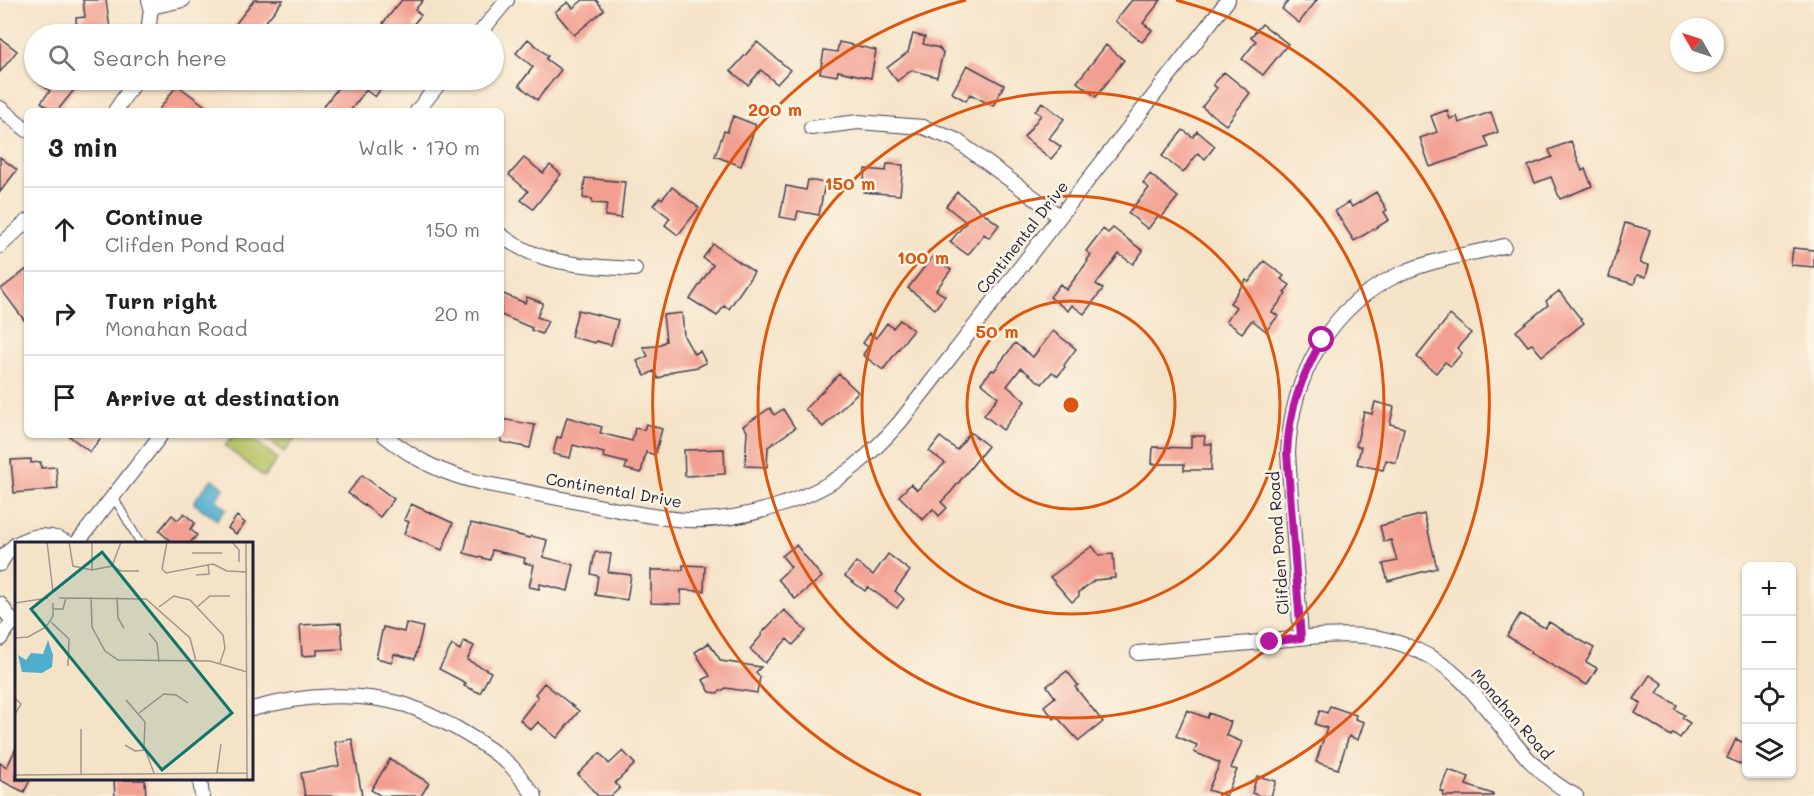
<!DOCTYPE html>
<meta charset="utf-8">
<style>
:root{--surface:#fff;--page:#f2f2f2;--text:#202124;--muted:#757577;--line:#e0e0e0}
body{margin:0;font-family:Mali,sans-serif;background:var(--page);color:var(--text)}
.controls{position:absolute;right:18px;bottom:18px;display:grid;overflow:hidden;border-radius:9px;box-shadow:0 2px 4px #0004}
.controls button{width:54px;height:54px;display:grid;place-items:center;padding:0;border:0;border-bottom:2px solid var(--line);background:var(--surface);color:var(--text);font:30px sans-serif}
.compass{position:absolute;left:1670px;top:18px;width:54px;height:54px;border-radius:50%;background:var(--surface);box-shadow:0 2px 4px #0004;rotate:309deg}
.stop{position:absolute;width:18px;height:18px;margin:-14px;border:4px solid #b5179e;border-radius:50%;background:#fff}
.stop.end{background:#b5179e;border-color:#fff;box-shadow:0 2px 6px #0008}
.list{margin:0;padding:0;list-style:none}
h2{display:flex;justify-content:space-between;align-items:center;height:78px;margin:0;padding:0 24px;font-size:26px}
h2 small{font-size:20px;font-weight:400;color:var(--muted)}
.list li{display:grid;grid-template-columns:39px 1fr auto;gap:18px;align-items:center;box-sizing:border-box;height:84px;padding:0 24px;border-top:2px solid var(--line)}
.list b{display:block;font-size:22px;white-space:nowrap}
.list p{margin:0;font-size:20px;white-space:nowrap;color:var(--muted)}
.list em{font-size:20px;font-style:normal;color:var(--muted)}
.icon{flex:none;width:33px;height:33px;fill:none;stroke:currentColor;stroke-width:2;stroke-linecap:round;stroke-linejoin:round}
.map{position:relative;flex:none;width:1814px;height:796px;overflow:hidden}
.search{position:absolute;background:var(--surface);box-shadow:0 2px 4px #0004;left:24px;top:24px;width:480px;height:66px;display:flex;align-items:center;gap:15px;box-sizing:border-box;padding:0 21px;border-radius:33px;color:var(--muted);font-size:22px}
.panel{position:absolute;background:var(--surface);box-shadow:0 2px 4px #0004;left:24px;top:108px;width:480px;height:330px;border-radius:9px}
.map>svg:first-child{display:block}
.green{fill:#b5c264;stroke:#6c7250;stroke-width:1.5}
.water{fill:#4faece;stroke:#386884;stroke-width:1.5}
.building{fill:#f29e90}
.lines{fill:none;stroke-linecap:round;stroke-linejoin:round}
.service-casing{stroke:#423f50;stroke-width:9}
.minor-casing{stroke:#423f50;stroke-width:16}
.service{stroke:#fff;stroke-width:7}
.minor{stroke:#fff;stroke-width:14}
.route{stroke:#b5179e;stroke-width:8}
.ring{fill:none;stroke:#de560e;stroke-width:3}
.labels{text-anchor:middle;stroke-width:5;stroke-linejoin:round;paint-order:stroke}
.street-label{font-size:16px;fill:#22223b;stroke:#fcf5e5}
.inset-road{fill:none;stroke:#a19690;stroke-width:1.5}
.view{fill:#0f766e;fill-opacity:0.15;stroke:#0f766e;stroke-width:3}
.inset-edge{fill:none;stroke:#22223b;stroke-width:3}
.centre{fill:#de560e;stroke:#fcf5e5;stroke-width:3}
.ring-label{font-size:18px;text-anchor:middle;font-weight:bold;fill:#de560e;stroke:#fcf5e5;stroke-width:5;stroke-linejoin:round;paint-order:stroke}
</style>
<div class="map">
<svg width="1814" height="796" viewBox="0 0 1814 796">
<rect width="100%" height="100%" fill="#fcf5e5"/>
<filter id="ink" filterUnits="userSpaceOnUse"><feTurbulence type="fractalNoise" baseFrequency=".0167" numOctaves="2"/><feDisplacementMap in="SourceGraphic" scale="12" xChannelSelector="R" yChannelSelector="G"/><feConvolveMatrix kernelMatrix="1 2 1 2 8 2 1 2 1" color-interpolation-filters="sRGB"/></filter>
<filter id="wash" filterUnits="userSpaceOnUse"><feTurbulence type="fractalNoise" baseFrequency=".008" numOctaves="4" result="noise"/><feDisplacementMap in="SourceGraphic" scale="24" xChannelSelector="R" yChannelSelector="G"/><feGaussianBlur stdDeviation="1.35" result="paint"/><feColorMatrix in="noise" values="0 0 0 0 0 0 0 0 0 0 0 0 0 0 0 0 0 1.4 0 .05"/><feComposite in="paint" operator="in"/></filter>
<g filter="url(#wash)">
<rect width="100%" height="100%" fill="#f5e3c8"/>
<path class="green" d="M234 435H248L278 459 264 477 225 446Z
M262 435H297L284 452Z"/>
<path class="water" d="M213 479 223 487 224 489 216 499 226 509 217 520 194 503V501L211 480Z"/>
<g id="blocks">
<path class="building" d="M83 0H106L110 29 77 33 76 18 85 17Z
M254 0H283L256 34H237L231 30Z
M402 0H423L415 10 421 15 412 26 422 34H397L383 23Z
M583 0H596L604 10 574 35 555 12 568 2 573 8Z
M1132 0H1161L1143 23 1152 30 1142 42 1115 21Z
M1289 0H1317L1299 23 1282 9Z
M1262 24 1288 44 1263 75 1242 59 1256 41 1251 37Z
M913 34 925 37 923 44 939 48 943 53 937 77 912 70 897 81 887 68 908 52Z
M0 38 17 51 0 72Z
M528 39 548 56 546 59 561 70 537 100 519 85 533 67 516 53Z
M757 42 790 70 777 84 761 70 748 85 731 71Z
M839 42 876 50 871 78 838 71 837 76 820 73 824 50 837 52Z
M1106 45 1124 60 1096 97 1077 82Z
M967 65 1004 85 993 106 970 94 966 101 952 93Z
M1224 72 1250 93 1226 125 1202 107 1217 88 1213 85Z
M36 80H82L57 111H53L41 102 50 91Z
M344 80H379L384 84 375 97 366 90 350 111H320Z
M177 85 212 111H158Z
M1042 102 1064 119 1049 138 1061 147 1051 159 1024 137 1041 115 1035 111Z
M1447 110 1450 119 1457 116 1459 123 1491 112 1498 132 1485 137 1489 147 1430 167 1420 138 1437 132 1431 116Z
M733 116 756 125 741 166 715 156 724 131 727 132Z
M1183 130 1193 137 1197 131 1215 146 1205 159 1198 153 1183 173 1162 156Z
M1571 141 1582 171 1585 169 1592 186 1560 199 1551 177 1535 183 1528 166 1552 157 1549 150Z
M0 157 17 170 0 192Z
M524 158 543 173 550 165 561 174 533 209 521 200 528 191 509 175Z
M887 164 903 165 900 195 863 192 865 169 886 171Z
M1150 174 1178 197 1161 218 1158 216 1148 229 1128 213 1149 188 1143 183Z
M585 178 625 182 621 218 605 216 607 204 592 203V199L583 198Z
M808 180 825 183 819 215 798 211 796 220 780 217 786 186 806 190Z
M672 187 699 208 678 235 665 225 670 218 653 205 660 197 662 199Z
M957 192 999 225 989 238 984 234 968 255 950 242 966 222 946 206Z
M1376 192 1387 210 1384 212 1389 220 1354 241 1335 211 1349 202 1352 207Z
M1625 223 1650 230 1640 263 1649 265 1646 277 1637 275 1634 284 1609 277Z
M1113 228 1143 251 1133 264 1119 254 1096 284 1103 289 1084 314 1072 305 1068 311 1050 297 1060 284 1066 290 1088 261 1087 260 1091 255 1086 251 1103 229 1108 233Z
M713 244 754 272 729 309 724 306 717 316 690 299 713 265 703 258Z
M1793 248 1814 250V267L1791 265Z
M933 256 951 270 936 290 945 296 935 309 908 288Z
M1264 261 1284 276 1281 279 1290 285 1284 293 1286 294 1272 312 1278 316 1266 331 1252 320 1242 333 1226 321 1236 307 1230 303 1246 280 1249 282Z
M27 269V324L1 289Z
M1559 291 1584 323 1542 356 1532 344 1528 346 1516 331 1548 305 1546 301Z
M501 293 525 303 527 297 543 303 537 317 548 321 542 334 531 330 532 328 501 315Z
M578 310 618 320 611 345 596 341 595 343 571 337Z
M682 313 684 336 694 354 700 351 706 363 698 367 673 371 658 379 654 371 645 376 637 361 648 356 643 347 657 346 666 341 663 315Z
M1450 315 1471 333 1457 348 1462 353 1451 366 1445 362 1436 373 1417 357Z
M900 320 913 330 883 370 863 355 868 347 863 343 870 333 876 338 887 323 893 328Z
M1053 331 1076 349 1064 365 1065 367 1058 376 1052 372 1042 384 1021 368 1007 386 1025 401 1003 430 984 415 998 397 981 383 992 370 994 371 1015 343 1033 357Z
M839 374 858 392 823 427 805 409Z
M1375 402 1394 407 1390 424 1404 428 1396 463 1386 460 1383 470 1357 464 1361 447 1356 446 1364 412 1372 414Z
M770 408 774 415 783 409 795 428 768 447 767 467 745 466 747 431 743 426Z
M567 417 602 427 600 433 632 441 635 428 644 430 646 424 662 429 655 455 646 452 641 473 625 469 627 463 603 457 604 453 573 445 570 458 553 454 557 437 561 438Z
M501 419 535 425 530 448 501 442Z
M970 432 988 446 951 492 941 502 947 508 939 516 933 509 923 520 899 496 911 484 917 490 945 463 929 451 940 437 957 450Z
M68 435H103L90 452Z
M1191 436H1205L1204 444H1212L1211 470H1184V464H1152L1153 447 1191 448Z
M724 449 725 474 685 476 684 450Z
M31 459V463L41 462V468L56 467 58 489 14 493 11 460Z
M362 475 394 499 380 517 348 493Z
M411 504 453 523 442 550 404 534 409 522 404 520Z
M184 513 195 523 190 529 197 535 189 544H174L159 531 172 515 178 520Z
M1424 514 1437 568 1388 581 1383 564 1397 561 1391 540 1384 542 1380 526Z
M237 516 245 523 236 534 228 528Z
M471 523 530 538 531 536 547 540 543 557 574 565 568 591 540 584 539 589 529 587 534 565 524 563 525 558 492 550 490 560 464 553Z
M796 545 822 577 795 599 778 579 791 567 782 556Z
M1092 546 1099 555 1113 554 1115 578 1095 580 1079 592V596L1072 602 1050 577Z
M595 552 611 554 608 572 631 575 627 600 595 595 598 576 591 574Z
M888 554 910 571 895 591 904 599 897 608 868 587 865 591 845 576 856 562 873 575Z
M683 565 705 566 704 591 681 590V604L651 603V570H683Z
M784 610 806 631 793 645 787 639 765 663 750 649 762 635 761 634Z
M1520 614 1545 628 1549 622 1594 648 1586 662 1597 668 1587 685 1530 653 1531 651 1507 636Z
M341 623 343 649 317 650V655L302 656 300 625Z
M406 623 423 627 415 659 394 654 392 662 376 658 383 627 404 632Z
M464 641 474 646 467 660 491 672 480 693 464 686 466 683 439 669 452 645 460 650Z
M709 643 721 661 761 667 756 672 760 677 757 693 726 688 717 693 710 692 703 680 710 676 695 652Z
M1067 671 1078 685 1075 687 1103 722 1079 741 1057 717 1054 719 1044 706 1055 697 1047 686Z
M1650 675 1663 684 1657 693 1677 705 1675 709 1684 715 1682 718 1690 723 1680 738 1673 733 1671 736 1635 713 1641 703 1634 699Z
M544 683 579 711 557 738 538 722 531 730 520 720 538 697 535 694Z
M1330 706 1356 715 1355 719 1364 722 1358 740 1349 736 1338 769 1316 762 1327 728 1315 724 1320 710 1327 713Z
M1187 710 1207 718 1209 713 1231 722 1226 735 1242 742 1231 768 1237 770 1226 796 1208 790 1220 763 1194 752 1197 745 1176 736Z
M352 739 362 796H305L301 773 339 766 335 742Z
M1736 739 1746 744V767L1727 758Z
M16 748V780H30L24 792 0 780V763L7 767Z
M623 751 635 764 615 783 620 788 611 796H598L578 774 600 753 609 764Z
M390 759 429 783 421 796H381L371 790Z
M1448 770 1469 777 1466 785 1493 794V796H1443L1444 792 1440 791Z
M1257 776 1276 781 1271 796H1260L1252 793Z
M114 780H145L146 796H115Z"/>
</g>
</g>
<g filter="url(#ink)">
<use href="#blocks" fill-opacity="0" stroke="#423f50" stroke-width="1.5"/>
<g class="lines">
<defs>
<path id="service" d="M113 496 139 541 144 544"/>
<path id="minor" d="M151 7 183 0
M148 34 151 7 149 0
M479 34 507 0
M0 108 27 130
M115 111 136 80
M417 111 442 80
M811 128 858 122 923 127 956 140 1059 216
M501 235C539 266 589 266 635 269
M0 246 27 221
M384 435C415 460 443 474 482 483 522 491 562 499 603 507 631 512 659 519 688 520 742 522 813 500 855 466 871 453 886 438 900 422L1228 0
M17 544C34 533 54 534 70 544
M76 544 161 435
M0 564 6 554 16 544
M0 604 10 618 16 623
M1301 638 1288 453C1291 377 1330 304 1402 273 1434 259 1471 254 1504 246
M0 639 13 621
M1138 653C1179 649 1220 646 1260 642 1295 639 1330 633 1365 636 1398 639 1435 655 1459 678 1500 717 1524 770 1576 796
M252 709C301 695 356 691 406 705 423 711 440 720 456 728 475 739 496 752 512 767 520 776 527 787 535 796
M200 780 202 796"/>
</defs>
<use href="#service" class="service-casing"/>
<use href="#minor" class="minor-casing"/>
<use href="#service" class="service"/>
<use href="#minor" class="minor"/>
</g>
</g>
<g class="lines" filter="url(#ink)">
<path class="route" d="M1270 642 1301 638 1287 453C1289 409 1301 378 1322 340"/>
</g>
<g class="ring">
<circle cx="1071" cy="405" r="104"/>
<circle cx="1071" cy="405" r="209"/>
<circle cx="1071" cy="405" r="313"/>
<path d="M921 795A418 418 0 0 1 966 0M1176 0A418 418 0 0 1 1221 795"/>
</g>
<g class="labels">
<g class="street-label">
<text transform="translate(1022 237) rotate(-52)" y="6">Continental Drive</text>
<text transform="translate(614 490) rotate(10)" y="6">Continental Drive</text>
<text transform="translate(1278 543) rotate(-94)" y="6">Clifden Pond Road</text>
<text transform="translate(1512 714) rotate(49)" y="6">Monahan Road</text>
</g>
</g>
<g transform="translate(15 542)">
<rect width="238" height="238" fill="#f5e3c8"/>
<path d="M33 98 38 113 37 125 27 131 7 130 3 113 11 118 16 111 28 112Z" fill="#4faece"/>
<path class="inset-road" d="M32 0 38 50M54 0 58 24 77 28 97 24 106 0M77 0V28M152 0 147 27 151 31 198 22 212 29 232 30M217 0 224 8V20M231 0 232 238M177 11H207M97 24 106 29H124M181 33 194 32 193 22M76 55 77 85 90 109 103 118 195 119 232 130M102 55 103 76 109 86M44 56 131 57 175 96 181 119M0 61 33 56M144 65 159 54 175 58 208 93 210 106 205 121M182 65 195 54H215M39 67H48L51 56M36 80 54 97 53 124M134 91 142 101 144 120M0 96 13 95 31 85 38 74V61M0 156 6 162 0 172M111 158 130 180 129 205 139 231M124 171 149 152 161 153 173 161M66 187V232M110 203 120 209 130 208M202 231 206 202M0 233 232 231"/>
<path class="view" d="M87 10 217 171 147 228 16 67Z"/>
<rect width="238" height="238" class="inset-edge"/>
</g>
<circle cx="1071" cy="405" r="9" class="centre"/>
<g class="ring-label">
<text x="775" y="116">200 m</text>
<text x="850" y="190">150 m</text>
<text x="923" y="264">100 m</text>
<text x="997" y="338">50 m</text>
</g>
</svg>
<div class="controls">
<button>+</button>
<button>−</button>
<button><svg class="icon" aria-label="locate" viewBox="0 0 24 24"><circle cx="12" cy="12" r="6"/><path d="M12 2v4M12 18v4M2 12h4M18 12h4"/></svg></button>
<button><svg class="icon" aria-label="layers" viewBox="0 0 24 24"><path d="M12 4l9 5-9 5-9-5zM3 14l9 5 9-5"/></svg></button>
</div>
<svg class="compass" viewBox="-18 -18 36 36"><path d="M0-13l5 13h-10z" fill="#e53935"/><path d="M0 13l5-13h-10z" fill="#757577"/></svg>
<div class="stop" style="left:1322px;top:340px"></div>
<div class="stop end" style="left:1270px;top:642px"></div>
<div class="search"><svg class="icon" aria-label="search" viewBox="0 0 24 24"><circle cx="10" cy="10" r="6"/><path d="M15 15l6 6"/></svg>Search here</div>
<section class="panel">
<h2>3 min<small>Walk · 170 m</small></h2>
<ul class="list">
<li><svg class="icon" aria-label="ahead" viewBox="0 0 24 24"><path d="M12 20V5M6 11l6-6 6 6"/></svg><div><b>Continue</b><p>Clifden Pond Road</p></div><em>150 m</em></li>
<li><svg class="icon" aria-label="right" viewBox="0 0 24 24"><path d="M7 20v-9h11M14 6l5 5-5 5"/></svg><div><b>Turn right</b><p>Monahan Road</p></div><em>20 m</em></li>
<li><svg class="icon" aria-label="arrive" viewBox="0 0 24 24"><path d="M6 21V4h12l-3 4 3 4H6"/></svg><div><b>Arrive at destination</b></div></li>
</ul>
</section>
</div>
